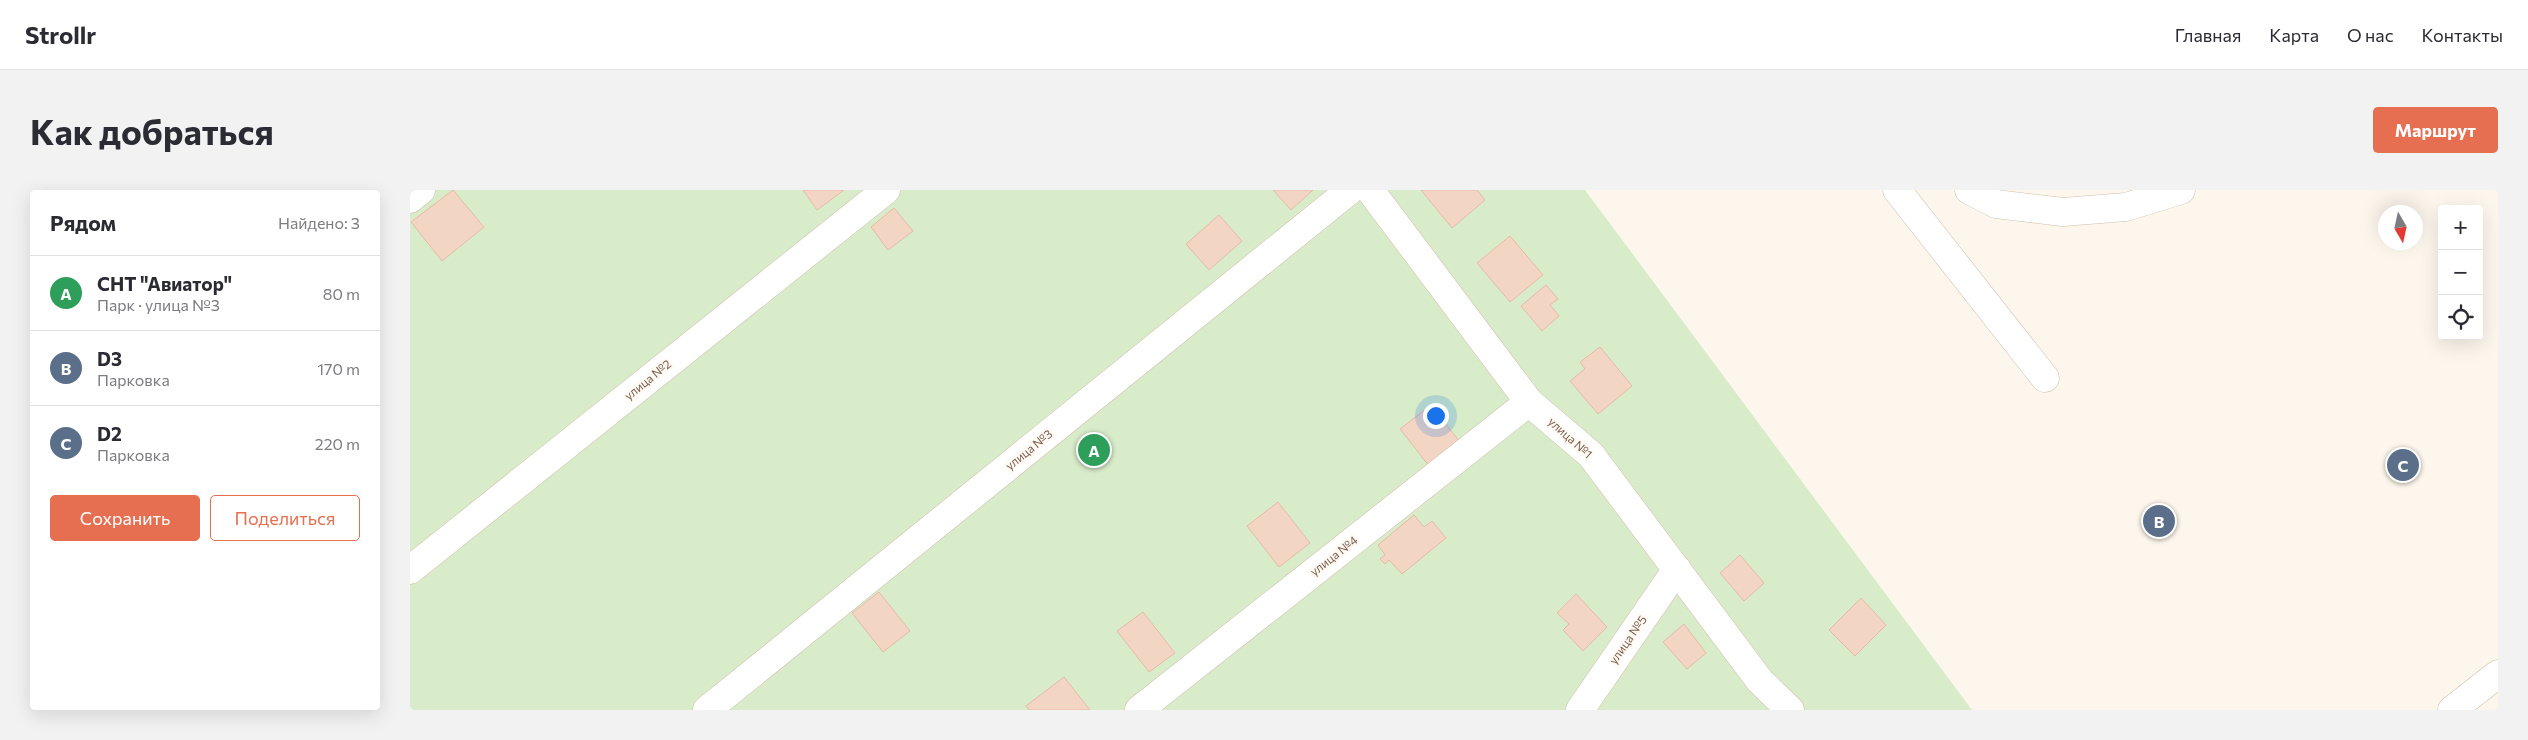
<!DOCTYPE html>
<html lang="ru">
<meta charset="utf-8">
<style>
:root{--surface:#fff;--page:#f2f2f3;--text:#2b2b33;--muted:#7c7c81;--line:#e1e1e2;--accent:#e76f51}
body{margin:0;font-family:Commissioner,sans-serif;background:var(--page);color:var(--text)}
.controls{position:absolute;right:15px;top:15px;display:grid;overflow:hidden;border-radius:5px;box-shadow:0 5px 20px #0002}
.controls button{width:45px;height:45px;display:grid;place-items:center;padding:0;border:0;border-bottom:1px solid var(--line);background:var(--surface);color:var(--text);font:25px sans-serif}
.compass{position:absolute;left:1968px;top:15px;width:45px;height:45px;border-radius:50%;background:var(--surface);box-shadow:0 5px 20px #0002;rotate:171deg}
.you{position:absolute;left:1025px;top:225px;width:18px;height:18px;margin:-12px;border:4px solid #fff;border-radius:50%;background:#1a73e8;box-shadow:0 0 0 8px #1a73e833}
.badge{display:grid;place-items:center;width:32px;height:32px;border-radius:50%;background:var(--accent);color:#fff;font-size:16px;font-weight:700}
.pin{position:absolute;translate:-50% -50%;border:2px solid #fff;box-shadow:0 1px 5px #0006}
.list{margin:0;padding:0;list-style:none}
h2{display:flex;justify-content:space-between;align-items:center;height:65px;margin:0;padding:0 20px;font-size:21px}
h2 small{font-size:16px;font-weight:400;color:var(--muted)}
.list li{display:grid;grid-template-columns:32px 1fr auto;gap:15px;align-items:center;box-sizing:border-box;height:75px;padding:0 20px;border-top:1px solid var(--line)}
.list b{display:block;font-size:19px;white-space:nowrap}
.list p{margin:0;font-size:16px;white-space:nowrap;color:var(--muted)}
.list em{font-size:16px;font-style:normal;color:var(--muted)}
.actions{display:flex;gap:10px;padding:15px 20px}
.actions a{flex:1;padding:11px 0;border:1px solid var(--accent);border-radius:5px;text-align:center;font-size:18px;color:var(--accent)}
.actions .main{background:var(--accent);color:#fff}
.icon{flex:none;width:28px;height:28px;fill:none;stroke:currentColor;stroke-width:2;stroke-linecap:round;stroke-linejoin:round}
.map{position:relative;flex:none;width:2088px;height:520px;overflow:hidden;border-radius:5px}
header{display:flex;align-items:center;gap:30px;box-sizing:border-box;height:70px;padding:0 25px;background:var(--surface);border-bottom:1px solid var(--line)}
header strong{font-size:24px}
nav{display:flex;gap:28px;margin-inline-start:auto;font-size:18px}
.intro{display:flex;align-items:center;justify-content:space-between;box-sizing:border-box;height:120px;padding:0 30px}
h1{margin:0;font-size:35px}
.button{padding:12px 22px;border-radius:5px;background:var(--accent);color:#fff;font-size:18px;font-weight:700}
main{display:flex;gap:30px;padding:0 30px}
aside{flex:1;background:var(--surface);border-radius:5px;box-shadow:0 5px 20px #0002}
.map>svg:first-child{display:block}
.green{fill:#d8ecc9}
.building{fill:#f3d5c3;stroke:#e6bba3}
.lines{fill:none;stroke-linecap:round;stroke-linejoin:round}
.minor-casing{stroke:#d1beb0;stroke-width:29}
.minor{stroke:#fff;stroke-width:28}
.labels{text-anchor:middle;stroke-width:5;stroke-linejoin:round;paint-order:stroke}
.street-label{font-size:12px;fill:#7a5c4d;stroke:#fffaf3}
</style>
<header>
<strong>Strollr</strong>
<nav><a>Главная</a><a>Карта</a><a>О нас</a><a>Контакты</a></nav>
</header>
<div class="intro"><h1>Как добраться</h1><a class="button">Маршрут</a></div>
<main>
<aside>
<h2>Рядом<small>Найдено: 3</small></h2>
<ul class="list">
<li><span class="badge" style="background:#2e9e5b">A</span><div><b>СНТ &quot;Авиатор&quot;</b><p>Парк · улица №3</p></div><em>80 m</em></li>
<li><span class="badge" style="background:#5c6f8a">B</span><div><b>D3</b><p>Парковка</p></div><em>170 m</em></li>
<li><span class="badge" style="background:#5c6f8a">C</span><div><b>D2</b><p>Парковка</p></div><em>220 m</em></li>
</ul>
<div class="actions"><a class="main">Сохранить</a><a>Поделиться</a></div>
</aside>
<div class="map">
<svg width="2088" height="520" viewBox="0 0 2088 520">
<rect width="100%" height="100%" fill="#fdf6ec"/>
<path class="green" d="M0 0H1175L1562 520H0Z"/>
<path class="building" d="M43 0 74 37 32 71 1 32Z
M393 0H434L407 20Z
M863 0H903L881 20Z
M1011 0H1067L1075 10 1042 38Z
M484 18 503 41 478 60 461 37Z
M809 25 832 51 799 80 776 54Z
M1100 46 1133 85 1100 112 1067 73Z
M1136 95 1148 109 1140 115 1149 126 1132 141 1111 116Z
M1190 157 1222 196 1188 224 1160 191 1175 179 1170 172Z
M1021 215 1050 252 1019 276 990 239Z
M868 312 900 353 869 377 837 336Z
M1004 325 1014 337 1022 331 1036 348 992 384 979 370 975 374 970 369 975 365 968 355Z
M1330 365 1354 393 1334 411 1310 383Z
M469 402 500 441 473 462 442 423Z
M1166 404 1197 437 1173 461 1153 440 1159 434 1147 423Z
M1451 408 1476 435 1445 466 1419 440Z
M733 422 765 463 739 482 707 441Z
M1274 434 1296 463 1277 479 1253 452Z
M654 487 680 520H619L616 516Z"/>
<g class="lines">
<defs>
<path id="minor" d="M960 0 1119 212 1181 265 1350 491 1380 520
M1487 0 1635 188
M1559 0 1586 14 1653 22 1716 17 1771 0
M0 9 11 0
M0 380 476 0
M297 520 940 0
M729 520 1119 212
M1170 520 1267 379
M2042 520 2088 484"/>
</defs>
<use href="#minor" class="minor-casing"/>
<use href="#minor" class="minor"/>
</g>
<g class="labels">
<g class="street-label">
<text transform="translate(238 190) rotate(-39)" y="4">улица №2</text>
<text transform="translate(1160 248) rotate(42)" y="4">улица №1</text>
<text transform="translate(619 260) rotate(-39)" y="4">улица №3</text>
<text transform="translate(924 366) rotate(-38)" y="4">улица №4</text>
<text transform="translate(1218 450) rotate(-55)" y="4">улица №5</text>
</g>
</g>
</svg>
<div class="controls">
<button>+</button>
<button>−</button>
<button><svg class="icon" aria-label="locate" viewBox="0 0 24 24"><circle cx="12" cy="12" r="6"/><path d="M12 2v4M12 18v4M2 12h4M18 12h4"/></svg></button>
</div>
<svg class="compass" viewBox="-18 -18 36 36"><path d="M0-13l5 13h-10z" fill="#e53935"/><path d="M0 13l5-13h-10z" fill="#7c7c81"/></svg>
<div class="you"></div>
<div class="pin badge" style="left:684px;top:260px;background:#2e9e5b">A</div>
<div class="pin badge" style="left:1749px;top:331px;background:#5c6f8a">B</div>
<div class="pin badge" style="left:1993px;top:275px;background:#5c6f8a">C</div>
</div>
</main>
